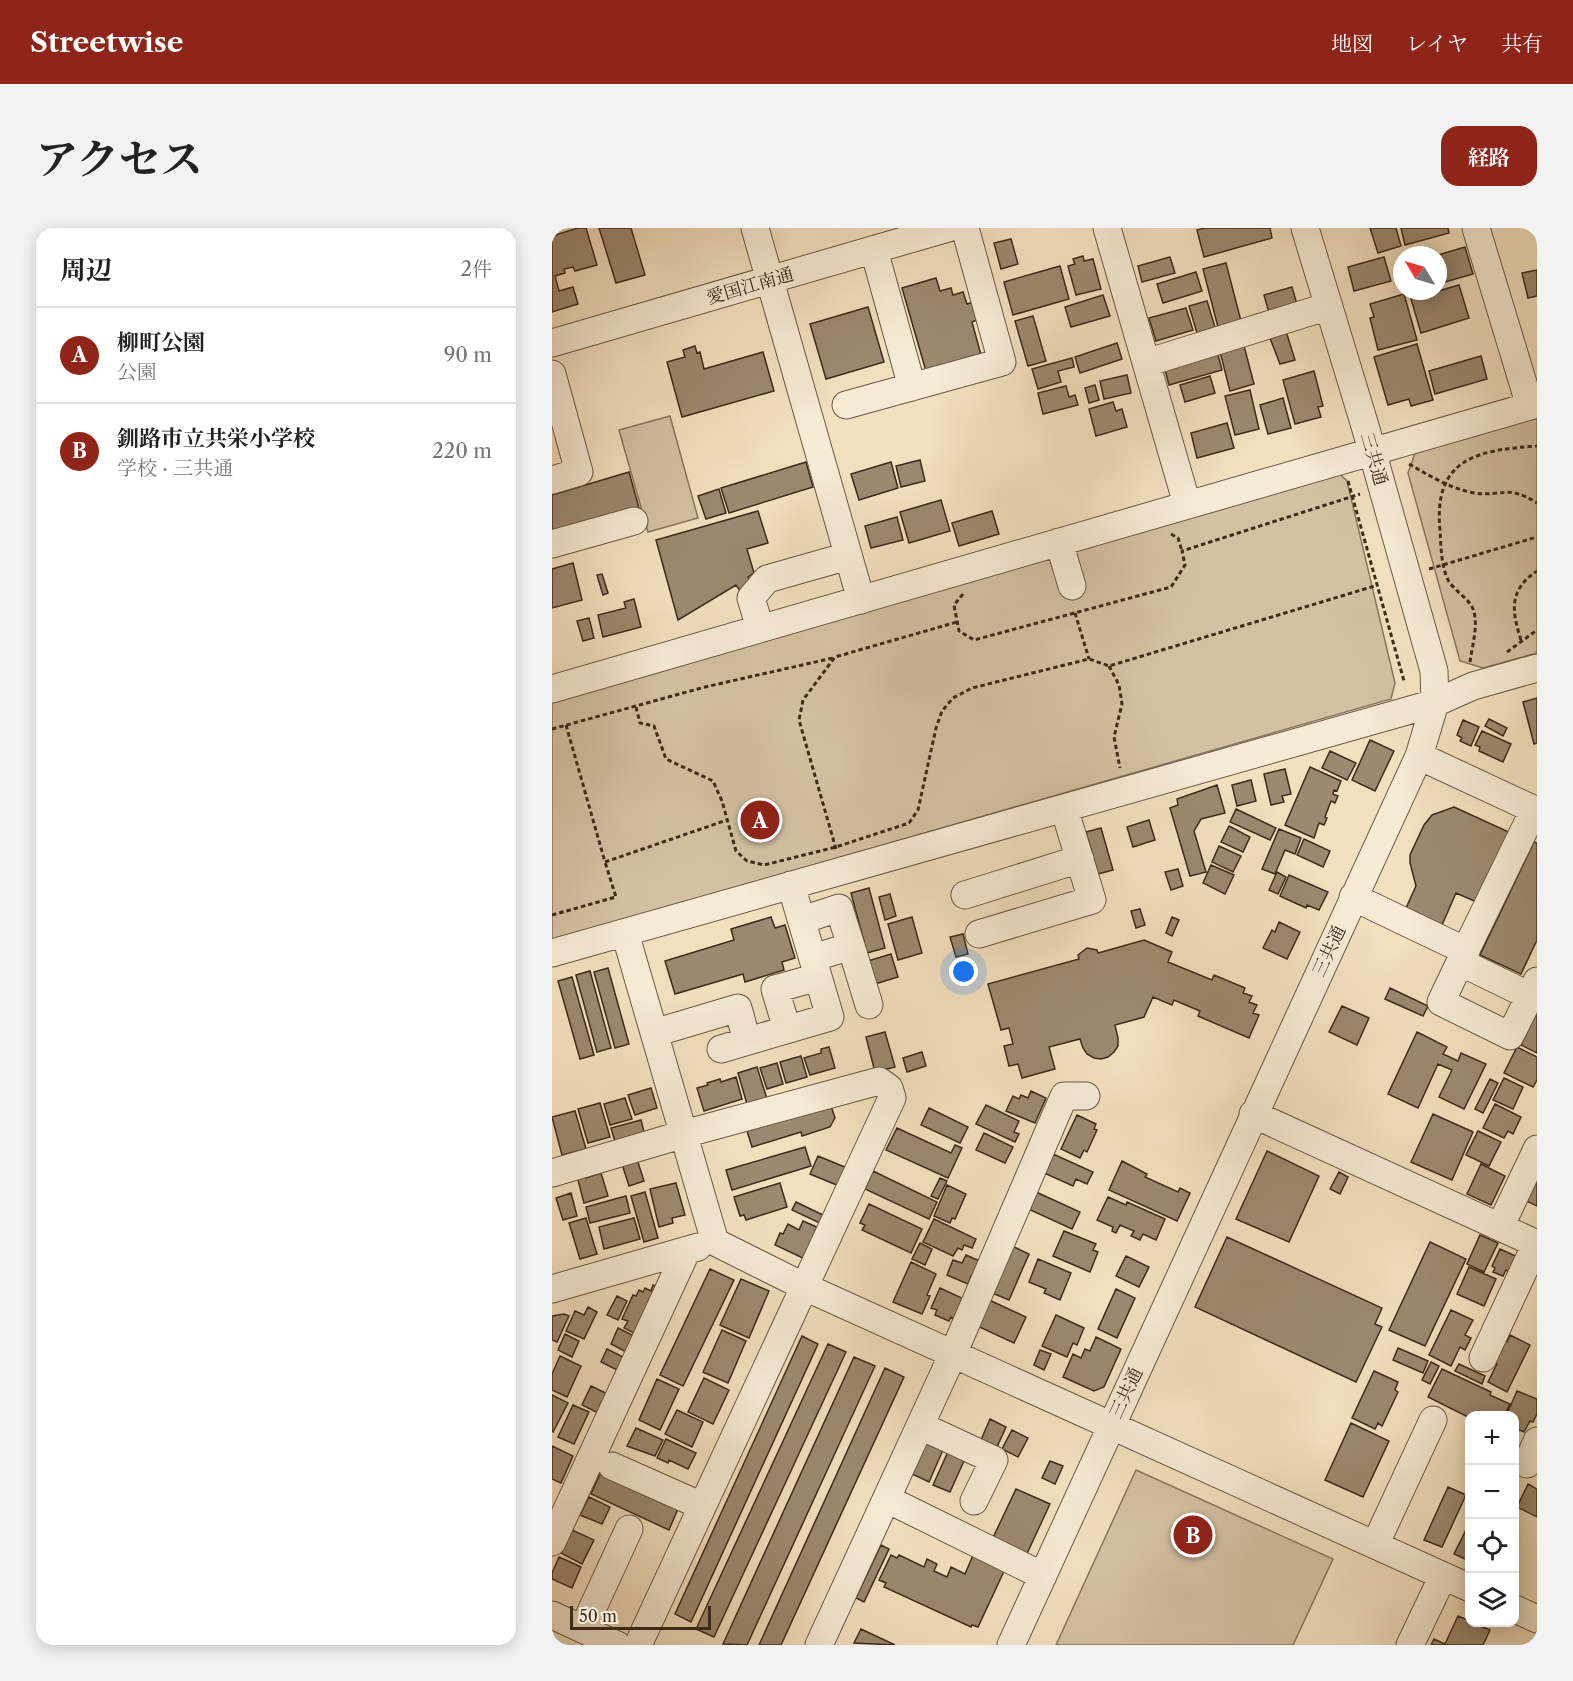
<!DOCTYPE html>
<html lang="ja">
<meta charset="utf-8">
<style>
:root{--surface:#fff;--page:#f2f2f2;--text:#222;--muted:#767676;--line:#e0e0e0;--accent:#8f2418}
body{margin:0;font-family:"Libre Caslon Text","Noto Serif JP",serif;background:var(--page);color:var(--text)}
.controls{position:absolute;right:18px;bottom:18px;display:grid;overflow:hidden;border-radius:12px;box-shadow:0 3px 15px #0003}
.controls button{width:54px;height:54px;display:grid;place-items:center;padding:0;border:0;border-bottom:2px solid var(--line);background:var(--surface);color:var(--text);font:30px sans-serif}
.compass{position:absolute;left:841px;top:18px;width:54px;height:54px;border-radius:50%;background:var(--surface);box-shadow:0 3px 15px #0003;rotate:308deg}
.scale{position:absolute;left:18px;bottom:15px;width:141px;box-sizing:border-box;padding-left:6px;border:3px solid #3e2b1b;border-top:0;font-size:16px;line-height:21px;white-space:nowrap;color:#3e2b1b;-webkit-text-stroke:4px #f7ebd5;paint-order:stroke}
.you{position:absolute;left:412px;top:744px;width:21px;height:21px;margin:-15px;border:4px solid #fff;border-radius:50%;background:#1a73e8;box-shadow:0 0 0 9px #1a73e833}
.badge{display:grid;place-items:center;width:39px;height:39px;border-radius:50%;background:var(--accent);color:#fff;font-size:20px;font-weight:700}
.pin{position:absolute;translate:-50% -50%;border:3px solid #fff;box-shadow:0 2px 6px #0006}
.list{margin:0;padding:0;list-style:none}
h2{display:flex;justify-content:space-between;align-items:center;height:78px;margin:0;padding:0 24px;font-size:26px}
h2 small{font-size:20px;font-weight:400;color:var(--muted)}
.list li{display:grid;grid-template-columns:39px 1fr auto;gap:18px;align-items:center;box-sizing:border-box;height:96px;padding:0 24px;border-top:2px solid var(--line)}
.list b{display:block;font-size:22px;white-space:nowrap}
.list p{margin:0;font-size:20px;white-space:nowrap;color:var(--muted)}
.list em{font-size:20px;font-style:normal;color:var(--muted)}
.icon{flex:none;width:33px;height:33px;fill:none;stroke:currentColor;stroke-width:2;stroke-linecap:round;stroke-linejoin:round}
.map{position:relative;flex:none;width:985px;height:1417px;overflow:hidden;border-radius:18px}
header{display:flex;align-items:center;gap:36px;box-sizing:border-box;height:84px;padding:0 30px;background:var(--accent);color:#fff}
header strong{font-size:28px}
nav{display:flex;gap:33px;margin-inline-start:auto;font-size:21px}
.intro{display:flex;align-items:center;justify-content:space-between;box-sizing:border-box;height:144px;padding:0 36px}
h1{margin:0;font-size:42px}
.button{padding:15px 27px;border-radius:18px;background:var(--accent);color:#fff;font-size:21px;font-weight:700}
main{display:flex;gap:36px;padding:0 36px}
aside{flex:1;background:var(--surface);border-radius:18px;box-shadow:0 3px 15px #0003}
.map>svg:first-child{display:block}
.green{fill:#d4c1a3;stroke:#89765f;stroke-width:1.5}
.building{fill:#9c8970;stroke:#3e2b1b;stroke-width:1.5}
.lines{fill:none;stroke-linecap:round;stroke-linejoin:round}
.minor-casing{stroke:#6b5844;stroke-width:29}
.path{stroke:#3e2b1b;stroke-width:3;stroke-dasharray:4.5 3;stroke-linecap:butt}
.minor{stroke:#f7ebd5;stroke-width:27}
.labels{text-anchor:middle;stroke-width:4.5;stroke-linejoin:round;paint-order:stroke}
.street-label{font-size:18px;fill:#3e2b1b;stroke:#f7ebd5}
</style>
<header>
<strong>Streetwise</strong>
<nav><a>地図</a><a>レイヤ</a><a>共有</a></nav>
</header>
<div class="intro"><h1>アクセス</h1><a class="button">経路</a></div>
<main>
<aside>
<h2>周辺<small>2件</small></h2>
<ul class="list">
<li><span class="badge">A</span><div><b>柳町公園</b><p>公園</p></div><em>90 m</em></li>
<li><span class="badge">B</span><div><b>釧路市立共栄小学校</b><p>学校 · 三共通</p></div><em>220 m</em></li>
</ul>
</aside>
<div class="map">
<svg width="985" height="1417" viewBox="0 0 985 1417">
<rect width="100%" height="100%" fill="#f3e0bf"/>
<filter id="stains"><feTurbulence type="fractalNoise" baseFrequency=".00333" numOctaves="4"/><feColorMatrix values="0 0 0 0 .2 0 0 0 0 .09 0 0 0 0 .02 0 0 0 .5 -.17"/></filter>
<radialGradient id="worn" r=".72"><stop offset=".6" stop-color="#630" stop-opacity="0"/><stop offset="1" stop-color="#630" stop-opacity=".3"/></radialGradient>
<path class="green" d="M118 188 146 290 96 304 67 202Z
M985 190V425L931 440 908 433 856 245 863 225Z
M787 245 795 253 843 455 839 471 0 712V472Z
M584 1242 781 1331 741 1417H504Z"/>
<path class="building" d="M26 0H34L45 37 23 43 21 39 12 41 13 45 3 48 7 63 21 59 26 76 0 84V8Z
M47 0H79L93 47 64 55Z
M653 0H718L720 10 652 29 645 2Z
M818 0H844L849 18 826 25Z
M849 0H896L897 5 853 17Z
M459 11 466 36 449 41 442 15Z
M913 19 921 46 886 56V27Z
M531 28 532 33 541 31 549 61 524 67 516 38 523 36 521 31Z
M618 29 623 45 590 54 586 38Z
M832 29 839 53 802 63 796 39Z
M674 35 690 97 667 103 651 41Z
M508 38 517 71 461 87 452 54Z
M985 42V68L976 70 970 45Z
M644 44 650 63 611 75 605 56Z
M384 50 388 63 399 60 401 67 411 64 415 76 422 74 427 91 420 94 429 127 374 143 350 60Z
M907 57 917 90 869 105 859 71Z
M740 59 746 80 718 88 712 67Z
M852 66 865 112 826 122 818 90 822 89 818 76Z
M551 67 558 88 519 99 513 79Z
M655 73 663 99 645 105 637 78Z
M316 79 332 134 274 151 258 96Z
M634 80 641 102 604 113 597 90Z
M481 88 494 133 476 138 463 93Z
M733 100 743 132 728 136 716 105Z
M691 114 702 156 678 163 667 120Z
M565 115 570 131 528 145 523 129Z
M865 116 881 172 859 178 857 171 836 177 822 129Z
M143 118 145 125 148 124 152 141 211 124 222 163 130 189 115 134 133 129 131 122Z
M665 123 670 142 617 157 612 138Z
M929 128 935 151 883 166 877 143Z
M520 130 522 139 506 143 509 154 486 161 480 141Z
M762 143 771 178 766 179 769 189 743 196 731 152Z
M575 147 579 165 552 171 548 153Z
M658 148 663 165 633 174 628 157Z
M543 157 547 172 537 175 533 160Z
M514 158 517 169 523 167 526 177 491 186 486 165Z
M698 162 707 201 683 207 673 168Z
M731 170 739 200 716 206 708 177Z
M561 174 564 183 570 181 575 199 544 208 537 181Z
M675 195 682 220 645 230 639 205Z
M368 232 373 253 349 259 344 238Z
M254 234 261 259 177 285 169 260Z
M339 234 346 260 307 272 299 246Z
M77 244 87 280 0 306V267Z
M167 261 174 285 154 291 146 268Z
M389 272 398 303 357 315 348 284Z
M206 283 216 315 195 321 202 345 196 349 201 357 189 364 184 357 126 392 104 312Z
M440 283 447 306 407 318 400 295Z
M345 289 351 312 319 320 313 298Z
M21 335 30 372 0 380V341Z
M50 346 56 365 51 367 45 347Z
M82 371 89 399 51 409 46 387 74 380 72 374Z
M37 390 42 410 31 413 25 393Z
M985 470V515L982 516 971 474Z
M937 491 955 500 951 508 933 498Z
M911 492 927 499 919 518 908 513 910 510 905 507Z
M930 503 959 516 951 534 927 523 928 519 923 517Z
M818 512 842 523 823 563 800 552Z
M778 523 804 535 795 552 770 540Z
M758 539 789 553 785 563 782 562 781 566 786 568 783 575 779 573 773 589 775 590 772 597 767 595 762 610 733 597Z
M733 541 739 566 730 568 732 574 719 577 712 546Z
M699 552 704 573 685 578 680 557Z
M665 557 673 585 649 591 642 603 654 644 638 648 618 580 626 577 625 571Z
M902 579 959 605 927 675 904 665 890 697 854 680 864 658 858 635V627L872 597 880 587Z
M684 581 724 600 718 612 678 594Z
M597 592 603 612 581 619 575 599Z
M677 598 698 609 691 624 669 614Z
M549 600 561 642 546 646 534 604Z
M727 601 749 610 743 626 733 622 723 646 710 641Z
M752 611 778 623 771 639 745 627Z
M982 614 985 615V712L969 746 928 727Z
M667 618 689 628 681 644 660 634Z
M659 637 682 647 673 666 651 655Z
M626 641 631 658 619 662 613 644Z
M725 644 734 649 726 666 717 662Z
M737 647 776 664 767 682 755 677 754 680 728 668Z
M317 660 333 720 315 725 299 665Z
M338 666 344 688 333 692 327 669Z
M588 681 593 697 584 700 579 683Z
M219 689 223 700 233 697 243 730 230 734 232 742 193 754 191 746 123 766 113 733 182 712 179 701Z
M360 689 370 725 346 732 336 696Z
M620 689 627 692 620 708 614 705Z
M727 694 748 704 735 731 711 720 720 702 723 704Z
M411 706 416 726 404 729 398 709Z
M592 712 620 724 616 734 660 752 662 747 693 760 691 765 700 768 697 774 705 777 701 785 707 787 697 810 646 788 648 783 622 772 620 777 601 769 592 789 563 797 566 810V818L562 824 556 829 549 831 542 830 535 826 531 820 528 811 497 819 503 841 470 850 466 836 457 838 452 818 461 816 457 800 449 802 436 756 527 731 526 727 535 720 545 722 546 725Z
M339 726 346 749 323 756 316 733Z
M56 740 77 816 63 820 42 744Z
M38 743 59 820 45 824 24 747Z
M20 749 42 827 28 831 6 753Z
M838 760 876 778 871 788 833 771Z
M790 778 817 790 805 817 777 804Z
M985 783V825L969 817Z
M333 804 343 839 323 844 314 809Z
M865 804 895 819 891 826 906 833 909 825 934 836 912 881 887 869 900 842 886 836 866 880 836 866Z
M277 819 283 840 258 847 252 830 269 825V821Z
M965 819 985 829V852L981 859 952 845Z
M370 824 374 838 355 844 351 830Z
M249 828 255 849 234 855 228 834Z
M225 835 231 856 215 861 208 840Z
M205 839 217 877 197 883 186 845Z
M184 849 190 871 152 883 145 860 156 857 155 855 168 851 169 854Z
M952 850 971 859 961 881 941 872Z
M938 851 946 855 931 885 923 881Z
M99 860 105 880 83 887 76 867Z
M479 863 494 870 483 895 454 883 461 868 467 871 469 867 476 870Z
M73 870 80 891 58 897 52 876Z
M48 875 58 909 36 915 26 881Z
M943 876 969 889 961 906 956 903 952 910 931 900Z
M434 877 467 893 462 904 467 906 463 914 424 896Z
M279 878 283 890 278 899 250 908 249 904 200 919 195 903Z
M377 880 416 899 408 915 369 897Z
M23 883 34 921 10 927 0 889Z
M881 886 921 904 900 952 859 934Z
M525 887 544 896 542 901 545 902 535 924 532 922 528 930 509 921Z
M89 892 94 912 65 920 59 900Z
M345 900 399 925 403 917 410 920 396 950 334 922Z
M926 903 949 914 937 938 914 927Z
M432 905 461 919 453 935 424 922Z
M253 919 259 938 180 962 174 942Z
M715 923 767 948 737 1014 684 991Z
M501 926 541 944 535 956 524 951 521 958 492 945Z
M84 928 92 953 77 958 69 933Z
M266 928 300 942 292 960 258 946Z
M570 933 595 946 593 949 626 964 628 960 638 965 625 993 557 962Z
M929 936 953 948 939 977 915 966Z
M321 943 385 974 377 991 313 961Z
M787 944 796 949 788 966 778 961Z
M49 945 56 968 32 975 25 948 33 946 34 950Z
M388 950 395 953 386 971 379 968Z
M980 951 985 954V978L970 971Z
M124 955 133 987 120 990 121 995 107 999 98 961Z
M228 955 235 979 194 992 192 987 188 988 182 969Z
M395 957 414 966 403 991 400 990 398 995 382 988Z
M482 963 528 984 520 1001 474 980Z
M93 964 106 1010 92 1014 79 968Z
M19 965 25 988 11 992 4 970Z
M74 968 78 985 38 995 34 979Z
M556 969 574 977 575 974 613 991 604 1012 591 1006 588 1012 579 1008 582 1003 568 997 564 1005 560 1003 561 999 545 992Z
M244 974 275 989 272 997 240 982Z
M317 976 370 1001 359 1025 310 1002 313 997 308 995Z
M34 990 45 1026 28 1031 17 995Z
M82 990 88 1011 52 1021 47 999Z
M382 991 424 1011 420 1020 412 1017 410 1022 406 1020 401 1028 371 1014Z
M251 993 269 1001 255 1032 223 1017 228 1005 231 1006 236 996 247 1002Z
M512 1003 544 1016 541 1022 546 1024 538 1044 501 1028Z
M928 1007 946 1015 932 1044 915 1036Z
M675 1009 830 1080 823 1096 830 1099 804 1154 643 1079Z
M878 1014 914 1031 873 1118 837 1102Z
M368 1015 380 1021 373 1037 360 1031Z
M458 1017 477 1026 457 1072 438 1064Z
M948 1021 968 1030 961 1045 954 1042 951 1048 941 1044 943 1040 940 1038Z
M414 1027 430 1034 423 1050 419 1048 416 1056 395 1047 401 1032 410 1035Z
M574 1028 597 1039 587 1059 564 1048Z
M486 1031 519 1045 508 1072 492 1065 494 1061 477 1054Z
M359 1034 384 1046 375 1067 378 1068 370 1086 341 1074Z
M917 1039 944 1051 932 1078 905 1066Z
M158 1041 182 1052 131 1158 108 1147Z
M189 1051 217 1063 197 1110 168 1097Z
M101 1057 113 1063 84 1106 72 1100 76 1093 70 1091 81 1067 84 1068 87 1062 91 1064 93 1060 99 1063Z
M388 1060 414 1072 405 1092 399 1089 397 1093 383 1087 385 1082 379 1080Z
M564 1061 583 1070 565 1110 546 1101Z
M65 1068 75 1073 66 1092 55 1087Z
M435 1071 474 1089 462 1115 423 1097Z
M36 1079 45 1084 32 1111 14 1103 23 1083 32 1087Z
M899 1082 921 1092 913 1107 919 1110 913 1122 908 1119 899 1138 877 1127Z
M12 1086 17 1088 5 1114 0 1112V1088Z
M504 1087 532 1100 525 1117 521 1115 515 1129 490 1118Z
M66 1100 88 1111 80 1127 59 1116Z
M170 1102 194 1113 176 1155 151 1144Z
M13 1106 27 1113 20 1129 6 1122Z
M958 1107 978 1117 955 1164 936 1154 945 1136 941 1134 952 1113 955 1114Z
M250 1108 266 1116 139 1394 123 1386Z
M544 1109 569 1121 552 1159 542 1163 511 1149 521 1126 529 1130 533 1121 538 1123Z
M276 1116 294 1124 162 1409 144 1401Z
M846 1120 876 1133 871 1145 841 1132Z
M55 1121 73 1130 67 1143 49 1134Z
M488 1122 499 1126 492 1142 482 1137Z
M8 1128 29 1138 15 1169 0 1162V1146Z
M302 1129 323 1138 195 1417 171 1416Z
M879 1134 887 1138 878 1156 870 1152Z
M907 1136 933 1148 930 1156 903 1143Z
M333 1140 352 1149 229 1417H207Z
M890 1141 939 1164 938 1167 958 1176 952 1188H918V1190L876 1169Z
M822 1143 846 1154 843 1162 846 1164 830 1198 826 1195 823 1201 800 1190Z
M152 1150 177 1162 161 1196 136 1184Z
M105 1151 127 1161 108 1202 87 1192Z
M39 1158 62 1169 54 1189 30 1177Z
M965 1163 985 1171V1186L981 1194 978 1193 972 1204 963 1200V1188H954Z
M0 1167 16 1175 1 1204 0 1203Z
M21 1177 37 1184 22 1216 6 1209Z
M125 1182 151 1194 140 1219 113 1206Z
M438 1191 454 1199 445 1219 429 1212Z
M799 1195 837 1213 811 1269 773 1252Z
M84 1200 111 1212 103 1228 75 1218Z
M460 1202 476 1210 466 1229 450 1221Z
M377 1208 394 1215 377 1254 360 1246Z
M114 1211 144 1225 136 1241 117 1232 116 1235 105 1230Z
M399 1217 416 1224 398 1264 381 1257Z
M0 1218 21 1228 9 1255 0 1251Z
M498 1233 511 1238 503 1256 490 1250Z
M51 1240 128 1276 117 1302 39 1266Z
M976 1256 985 1261V1289L965 1279Z
M896 1259 914 1267 890 1319 872 1312Z
M464 1261 498 1276 472 1332 438 1316Z
M37 1269 58 1279 50 1296 28 1287Z
M918 1294V1333L902 1326Z
M20 1302 42 1312 30 1336 9 1325Z
M329 1317 337 1321 312 1374 304 1370Z
M422 1325 454 1339 426 1399 420 1397 419 1399 332 1359 334 1355 327 1352 339 1327 345 1330 347 1327 372 1339 375 1331 385 1336 382 1343 395 1349 399 1339 413 1346Z
M7 1329 29 1339 20 1360 0 1351V1345Z
M906 1388 918 1393V1394L938 1402 931 1417H879L882 1411 893 1416Z
M309 1401 343 1417 302 1415Z"/>
<g class="lines">
<defs>
<path id="minor" d="M203 0 309 372
M555 0 635 276
M924 0 978 178
M322 22 360 159
M0 115 396 0
M594 135 777 78
M0 146 27 244 0 252
M294 177 450 134 413 0
M507 314 520 358
M0 316 82 293
M208 400 199 370 215 351 296 328
M0 461 985 176
M867 528 985 583
M982 582 908 734 978 768 985 753
M413 667 528 631
M801 669 914 723
M250 692 287 680 299 718
M73 705 163 1014 253 1059 918 1360
M427 706 540 672 512 580
M0 725 883 475 921 458 985 440
M261 730 299 718 317 777
M908 734 889 774 958 808 978 768
M235 801 223 761 266 749
M102 805 186 780 195 813
M169 821 278 789 239 657
M701 886 985 1016
M0 945 132 906 327 853 337 860 340 870 86 1417
M948 999 985 921
M0 1061 146 1019
M931 1130 984 1016
M369 1198 442 1232 422 1273
M975 1236 985 1213
M60 1238 150 1278
M335 1271 491 1348
M0 1314 135 1022
M823 1317 881 1192
M963 1381 985 1391
M0 1387 65 1417
M31 1401 77 1301
M267 1417 401 1126 512 868H534
M459 1417 867 528 883 475 882 443 813 198 753 0
M858 1417 891 1348"/>
</defs>
<use href="#minor" class="minor-casing"/>
<path class="path" d="M857 236C878 248 897 260 922 265 950 269 955 256 985 275
M796 253 852 453
M619 306 626 310 630 323
M877 341 985 309
M411 366 402 377 407 403 422 412 619 359 633 337 630 323 808 266
M523 385 537 431
M969 412C960 384 956 362 985 343
M955 424 985 402
M918 434C920 419 926 399 922 384 919 371 903 364 896 352 889 337 889 319 888 302 881 230 926 222 985 218
M557 438 567 457 570 476 562 509 568 540
M84 479 88 495 102 498 114 531 161 553 170 573 184 623 195 633 212 637 284 619 357 595 366 582 384 500 390 483 401 470 420 460 537 431 557 438 826 357
M14 497 53 634 175 592
M0 501 153 459 281 430
M284 621 247 492 251 472 283 429 405 394
M0 687 64 669 53 634"/>
<use href="#minor" class="minor"/>
</g>
<g class="labels">
<g class="street-label">
<text transform="translate(198 58) rotate(-16)" y="6">愛国江南通</text>
<text transform="translate(822 231) rotate(74)" y="6">三共通</text>
<text transform="translate(777 723) rotate(-65)" y="6">三共通</text>
<text transform="translate(574 1165) rotate(-65)" y="6">三共通</text>
</g>
</g>
<rect width="100%" height="100%" filter="url(#stains)"/>
<rect width="100%" height="100%" fill="url(#worn)"/>
</svg>
<div class="controls">
<button>+</button>
<button>−</button>
<button><svg class="icon" aria-label="locate" viewBox="0 0 24 24"><circle cx="12" cy="12" r="6"/><path d="M12 2v4M12 18v4M2 12h4M18 12h4"/></svg></button>
<button><svg class="icon" aria-label="layers" viewBox="0 0 24 24"><path d="M12 4l9 5-9 5-9-5zM3 14l9 5 9-5"/></svg></button>
</div>
<svg class="compass" viewBox="-18 -18 36 36"><path d="M0-13l5 13h-10z" fill="#e53935"/><path d="M0 13l5-13h-10z" fill="#767676"/></svg>
<div class="scale">50 m</div>
<div class="you"></div>
<div class="pin badge" style="left:208px;top:592px">A</div>
<div class="pin badge" style="left:641px;top:1307px">B</div>
</div>
</main>
